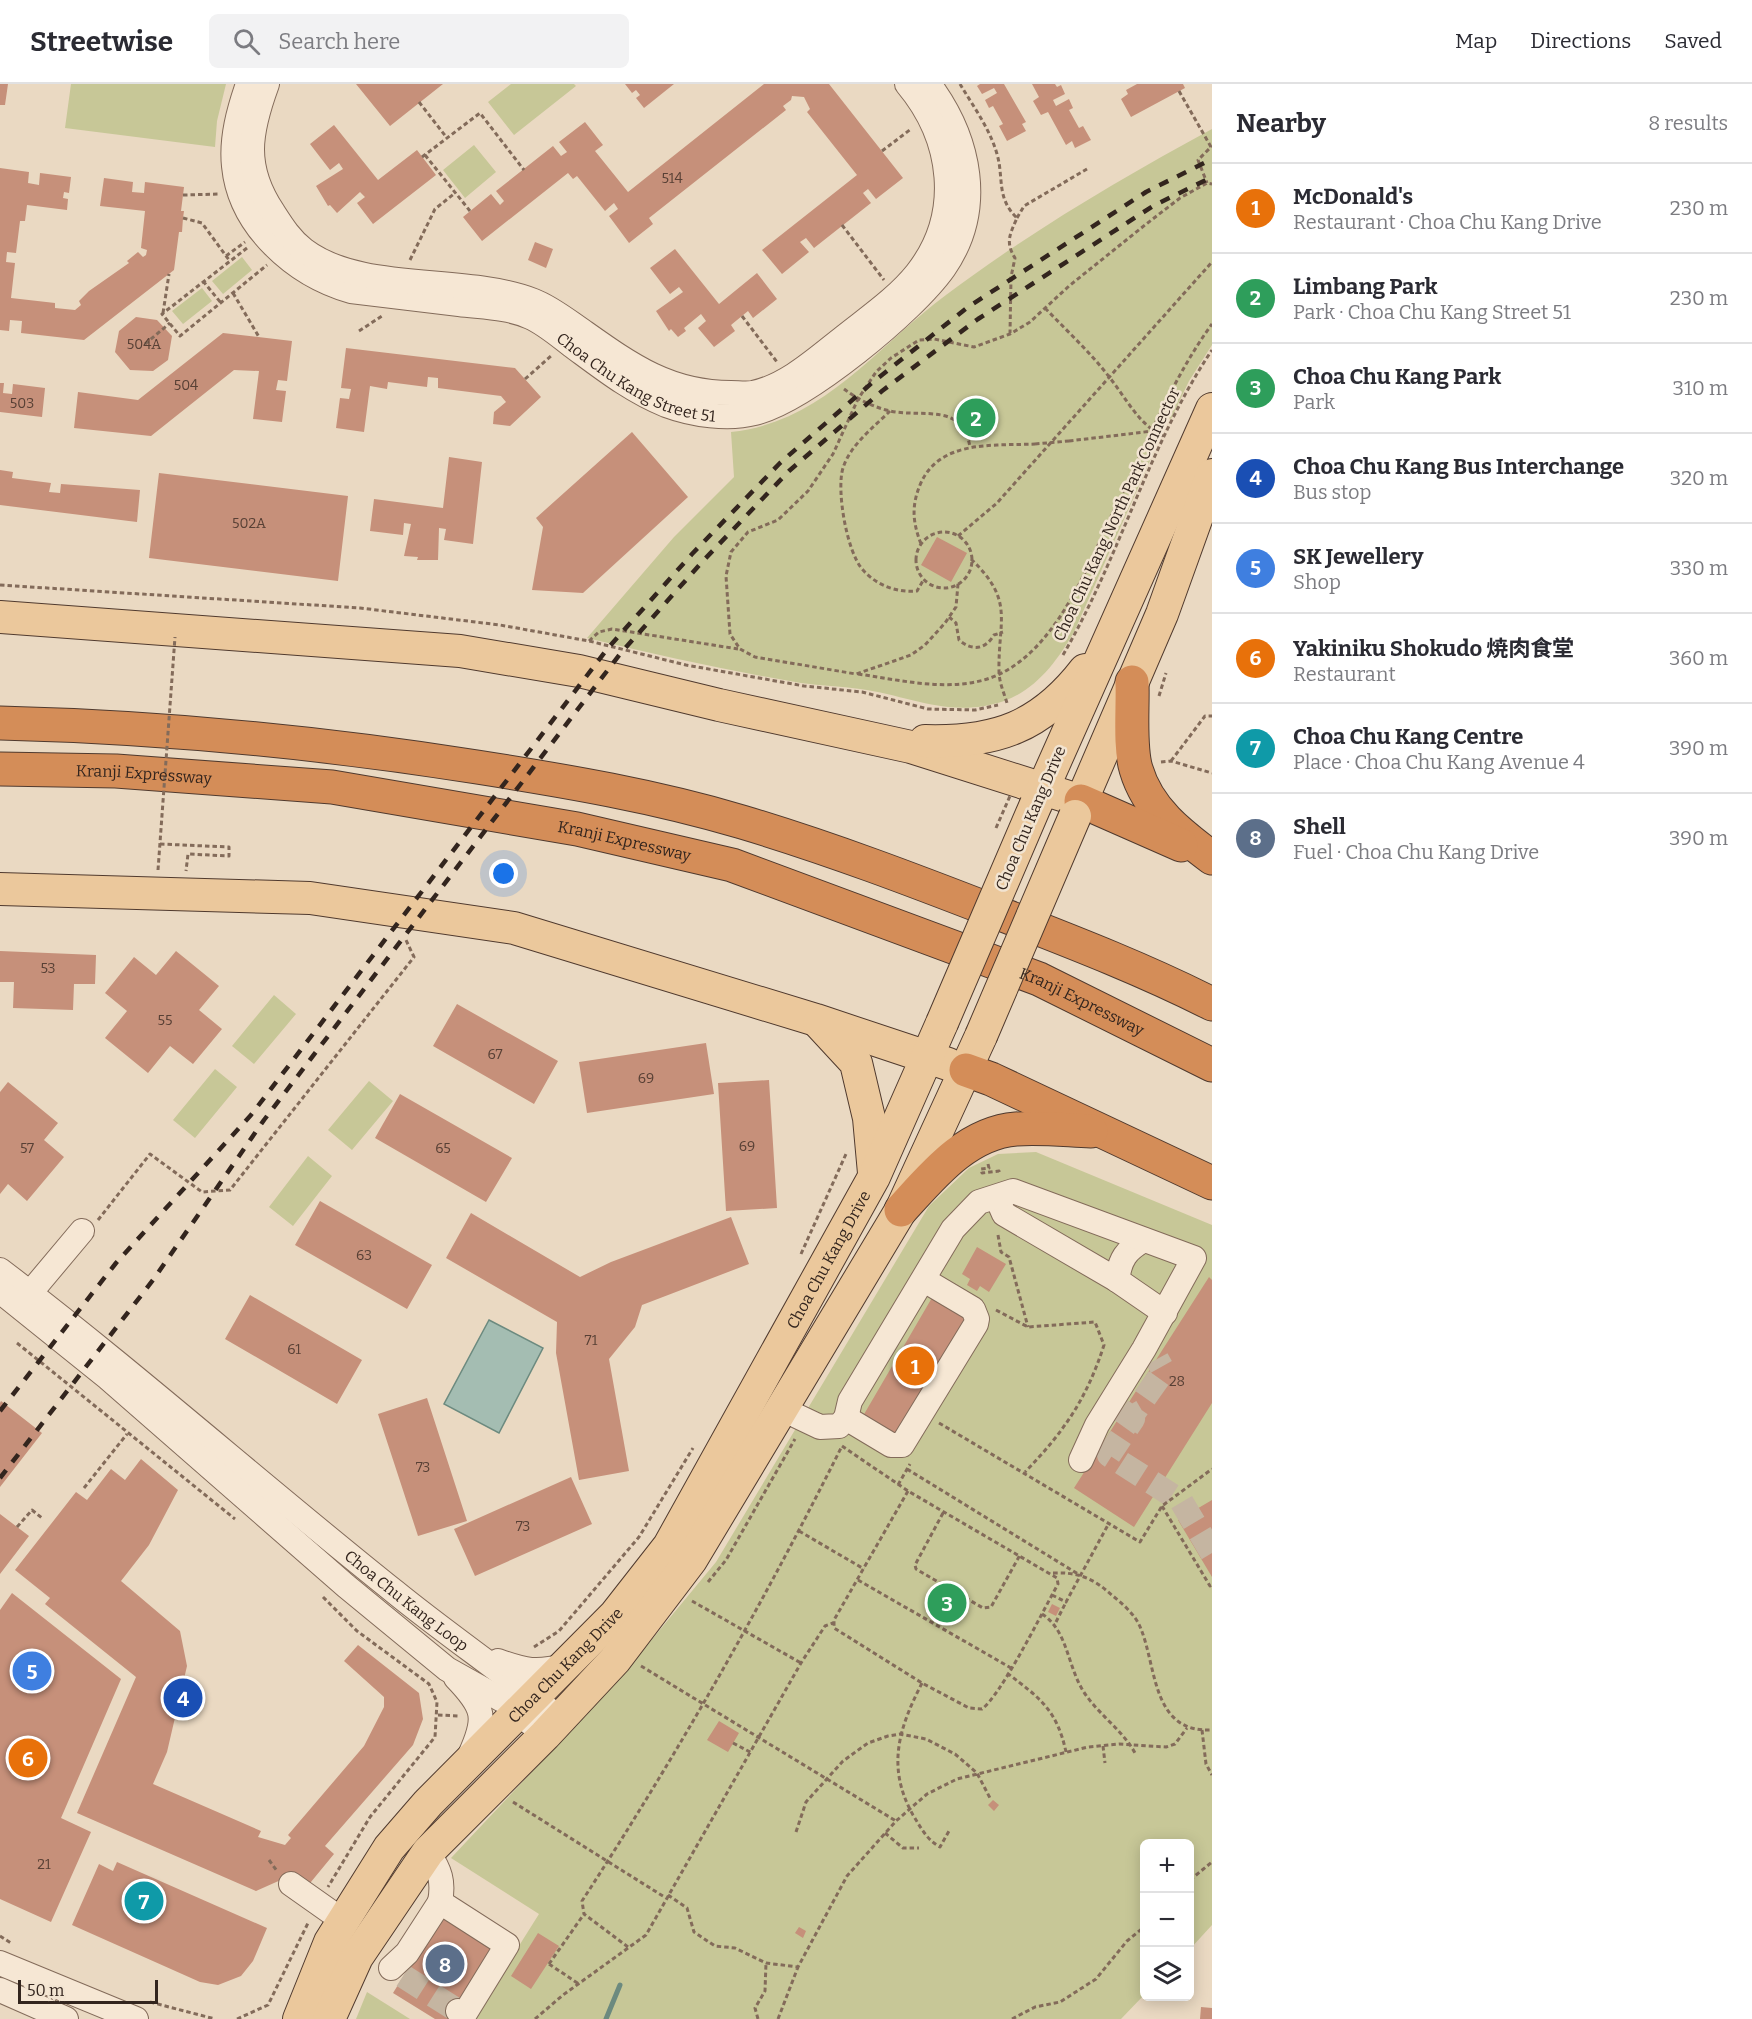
<!DOCTYPE html>
<meta charset="utf-8">
<style>
:root{--surface:#fff;--page:#f2f2f3;--text:#2b2b33;--muted:#7c7c81;--line:#e1e1e2;--accent:#0f766e}
body{margin:0;font-family:Bitter,"Noto Sans SC",serif;background:var(--page);color:var(--text)}
.controls{position:absolute;right:18px;bottom:18px;display:grid;overflow:hidden;border-radius:9px;box-shadow:0 3px 15px #0003}
.controls button{width:54px;height:54px;display:grid;place-items:center;padding:0;border:0;border-bottom:2px solid var(--line);background:var(--surface);color:var(--text);font:30px sans-serif}
.scale{position:absolute;left:18px;bottom:15px;width:140px;box-sizing:border-box;padding-left:6px;border:3px solid #33251e;border-top:0;font-size:16px;line-height:21px;white-space:nowrap;color:#33251e;-webkit-text-stroke:4px #f2e4d1;paint-order:stroke}
.you{position:absolute;left:504px;top:790px;width:21px;height:21px;margin:-15px;border:4px solid #fff;border-radius:50%;background:#1a73e8;box-shadow:0 0 0 9px #1a73e833}
.badge{display:grid;place-items:center;width:39px;height:39px;border-radius:50%;background:var(--accent);color:#fff;font-size:20px;font-weight:700}
.pin{position:absolute;translate:-50% -50%;border:3px solid #fff;box-shadow:0 2px 6px #0006}
.list{margin:0;padding:0;list-style:none}
h2{display:flex;justify-content:space-between;align-items:center;height:78px;margin:0;padding:0 24px;font-size:26px}
h2 small{font-size:20px;font-weight:400;color:var(--muted)}
.list li{display:grid;grid-template-columns:39px 1fr auto;gap:18px;align-items:center;box-sizing:border-box;height:90px;padding:0 24px;border-top:2px solid var(--line)}
.list b{display:block;font-size:22px;white-space:nowrap}
.list p{margin:0;font-size:20px;white-space:nowrap;color:var(--muted)}
.list em{font-size:20px;font-style:normal;color:var(--muted)}
.icon{flex:none;width:33px;height:33px;fill:none;stroke:currentColor;stroke-width:2;stroke-linecap:round;stroke-linejoin:round}
.map{position:relative;flex:none;width:1212px;height:1935px;overflow:hidden}
header{display:flex;align-items:center;gap:36px;box-sizing:border-box;height:84px;padding:0 30px;background:var(--surface);border-bottom:2px solid var(--line)}
header strong{font-size:28px}
nav{display:flex;gap:33px;margin-inline-start:auto;font-size:21px}
.search{width:420px;height:54px;background:var(--page);display:flex;align-items:center;gap:15px;box-sizing:border-box;padding:0 21px;border-radius:9px;color:var(--muted);font-size:22px}
main{display:flex}
aside{flex:1;background:var(--surface)}
.map>svg:first-child{display:block}
.green{fill:#c7c797}
.water{fill:#a4bdb2;stroke:#6c8a7f;stroke-width:1.5}
.lines{fill:none;stroke-linecap:round;stroke-linejoin:round}
.stream{stroke:#6c8a7f;stroke-width:5}
.building{fill:#c6907a}
.minor-tunnel{stroke:#c5b5a1;stroke-width:24;stroke-dasharray:24 12;stroke-linecap:butt}
.minor-casing{stroke:#836b5a;stroke-width:26}
.major-casing{stroke:#503a2e;stroke-width:34}
.highway-casing{stroke:#503a2e;stroke-width:35}
.path{stroke:#836b5a;stroke-width:3;stroke-dasharray:4.5 3;stroke-linecap:butt}
.minor{stroke:#f6e7d4;stroke-width:24}
.major{stroke:#ebc89c;stroke-width:32}
.highway{stroke:#d48d58;stroke-width:33}
.rail{stroke:#33251e;stroke-width:4.5;stroke-dasharray:10 10;stroke-linecap:butt}
.major-bridge-casing{stroke:#503a2e;stroke-width:34;stroke-linecap:butt}
.path-bridge{stroke:#836b5a;stroke-width:3;stroke-dasharray:4.5 3;stroke-linecap:butt}
.major-bridge{stroke:#ebc89c;stroke-width:32}
.labels{text-anchor:middle;stroke-width:5;stroke-linejoin:round;paint-order:stroke}
.number-label{font-size:14px;fill:#584035}
.street-label{font-size:16px;fill:#33251e;stroke:#f2e4d1}
</style>
<header>
<strong>Streetwise</strong>
<div class="search"><svg class="icon" aria-label="search" viewBox="0 0 24 24"><circle cx="10" cy="10" r="6"/><path d="M15 15l6 6"/></svg>Search here</div>
<nav><a>Map</a><a>Directions</a><a>Saved</a></nav>
</header>
<main>
<div class="map">
<svg width="1212" height="1935" viewBox="0 0 1212 1935">
<rect width="100%" height="100%" fill="#ead9c2"/>
<path class="green" d="M71 0H226L217 37 215 63 65 44Z
M511 0H574L576 2 514 51 488 18Z
M1212 45V261L1189 297 1171 335 1164 332 1147 366 1153 370 1074 548C1057 577 1037 605 1004 617 951 635 911 612 860 605 841 602 821 602 801 599 729 587 658 571 587 554L674 453 734 393 731 348C824 338 876 263 946 211 1030 148 1120 95 1212 45Z
M474 61 496 88 465 114 443 86Z
M242 173 252 186 223 210 212 197Z
M202 204 212 217 183 240 172 227Z
M274 911 296 930 254 980 232 962Z
M215 985 237 1003 195 1054 173 1036Z
M369 997 393 1017 352 1066 328 1046Z
M1036 1068 1212 1141V1841L1190 1865V1760H1144V1911L1121 1935H473L539 1830 451 1774 620 1594 716 1478 929 1122 969 1084 998 1070Z
M308 1072 332 1092 293 1142 269 1123Z
M367 1908 410 1935H356Z"/>
<path class="water" d="M489 1236 543 1264 499 1349 444 1320Z"/>
<g class="lines">
<path class="stream" d="M606 1935 620 1901"/>
</g>
<path class="building" d="M0 0H8L5 21H0Z
M356 0H443L390 42Z
M625 0H674L644 24 636 14 640 11 636 6 632 9Z
M764 0H829L903 94 876 115 868 105 863 109 871 119 814 164 806 154 800 158 809 168 782 190 762 166 857 91 807 28 810 25 804 13 792 12 791 16 783 22 786 26 649 134 653 140 629 159 609 132 618 125 614 119 605 127 577 92 573 95 568 89 482 157 463 133 491 110 500 121 504 117 496 107 553 62 561 72 567 68 559 58 585 38 603 61 595 67 628 108Z
M980 0H1004L1026 38 1022 40 1026 47 1007 57 999 42 1003 40 993 22 989 24 985 16 997 9 994 4 982 10 977 2Z
M1032 0H1055L1057 3 1061 1 1065 10 1053 16 1056 22 1069 15 1073 24 1069 26 1079 44 1083 42 1091 56 1075 64 1072 57 1066 61 1048 28 1041 31 1033 17 1039 13Z
M1137 0H1183L1185 4 1131 33 1121 15 1128 10 1126 6Z
M334 41 378 96 417 66 436 91 373 140 357 119 365 113 360 108 337 129 330 121 328 122 316 102 343 85 339 79 330 86 310 60Z
M0 84 29 88 28 99 39 101 40 89 71 93 69 109 64 108 63 114 68 115 67 126 27 121 25 137H20L16 169 7 168 6 178 15 179 11 214 55 219V224L75 226 81 221 79 217 89 207 129 179 127 177 138 168 143 173 146 171 147 166 141 164 145 127 100 122 104 94 133 98 132 108 144 109 145 98 184 103 181 127H184L183 134 182 148H179L174 186 84 256 21 249 22 237 10 236 9 247 0 246Z
M535 158 553 165 546 184 528 176Z
M675 165 719 220 757 189 777 215 753 234 748 227 731 241 735 247 714 263 698 244 706 237 701 230 684 244 686 247 678 253 671 245 669 247 656 227 683 208 679 203 670 210 650 184Z
M136 233 157 236 172 252 168 276 153 287 130 286 115 268 119 247Z
M223 249 292 257 287 297 278 296 276 306 286 307 282 338 253 335 259 287 234 286 151 352 74 344 78 308 138 316Z
M346 264 515 284 541 313 510 342 493 340 494 328 506 318 501 312 438 304V294L428 293 427 303 388 298 387 305 370 302 364 348 336 344 340 314 349 315 351 305 341 304Z
M0 299H4L3 309 12 310 13 300 45 304 42 333 0 328Z
M632 348 688 413 583 509 532 506 543 443 536 434Z
M449 373 482 378 473 460 444 456 446 445 439 444 438 476H417L418 473 404 472 411 440 404 439 403 451 370 447 374 415 443 424Z
M0 386 13 388 12 394 51 399 49 408 60 409 61 400 140 406 137 438 0 421Z
M159 389 348 412 338 497 149 474Z
M937 453 967 469 951 498 921 481Z
M0 867 96 871 95 900H74L73 926 13 924 14 898H0Z
M176 867 219 902 199 926 222 945 193 980 170 962 148 989 105 954 127 927 105 909 134 873 156 891Z
M457 920 558 977 534 1020 433 962Z
M706 959 714 1010 587 1029 579 978Z
M769 996 777 1124 726 1127 718 999Z
M8 998 58 1039 44 1056 64 1073 27 1117 8 1100 0 1110V1008Z
M400 1010 512 1074 486 1118 375 1054Z
M320 1117 432 1181 407 1225 295 1161Z
M471 1129 580 1193 611 1178 731 1133 749 1180 642 1221 635 1243 609 1275 629 1387 579 1396 556 1269 557 1238 446 1174Z
M977 1163 1006 1180 989 1208 980 1202 977 1207 967 1201 970 1195 962 1190Z
M1209 1193 1212 1196V1319L1134 1443 1074 1404Z
M250 1211 362 1276 337 1320 225 1255Z
M933 1212 967 1232 897 1352 863 1332Z
M427 1314 467 1437 418 1452 378 1330Z
M1 1317 42 1349 0 1403V1319Z
M141 1375 178 1406 149 1461 121 1497 180 1547 187 1582 167 1668 153 1700 261 1747 258 1753 285 1761 291 1754 288 1751 364 1662 384 1623V1613L344 1577 358 1561 419 1609 423 1635 413 1661 325 1762 334 1770 306 1804 283 1795 256 1807 77 1729 136 1593 45 1520 50 1514 15 1486 76 1408 87 1416 111 1385 125 1396Z
M571 1393 592 1440 475 1492 454 1445Z
M1212 1416V1493L1178 1436Z
M0 1430 29 1452 0 1490Z
M12 1509 121 1595 61 1734 91 1748 51 1838 0 1815V1526Z
M1052 1520 1060 1524 1056 1532 1048 1528Z
M719 1637 739 1649 728 1668 707 1656Z
M993 1716 999 1721 994 1727 988 1721Z
M117 1778 267 1844 253 1877 241 1892 218 1901 200 1898 72 1841 99 1780 113 1787Z
M440 1833 500 1870 453 1935H435L393 1909Z
M799 1843 806 1847 803 1854 795 1849Z
M538 1849 559 1862 531 1905 511 1892Z
M1201 1923 1212 1924V1935H1200Z"/>
<g class="lines">
<path class="minor-tunnel" d="M1126 1323 1133 1335 1109 1371 1181 1417 1212 1469
M1124 1343 1160 1292 1162 1284 1157 1275
M403 1892 458 1927"/>
<defs>
<g id="minor">
<path id="s1" d="M248 0C239 26 231 54 234 82 240 143 295 191 351 207 387 211 423 216 459 220 482 223 508 223 530 233 544 239 558 251 571 261 601 283 631 307 666 321 693 331 728 336 755 329 807 315 913 228 944 184 985 125 970 55 929 0"/>
<path d="M267 0C249 49 243 83 273 128 282 142 290 155 304 166 362 210 466 190 534 217 552 224 569 238 584 248 632 282 670 309 731 309 738 309 746 310 753 309 787 302 817 274 844 253 869 233 897 214 917 189 963 130 953 55 907 0"/>
<path d="M997 1114 1004 1130 1117 1196 1165 1229"/>
<path id="s2" d="M0 1186C135 1289 262 1402 395 1508 449 1552 507 1591 560 1635"/>
<path d="M1117 1196C1120 1175 1126 1166 1144 1156"/>
<path d="M0 1207 108 1294 346 1502 447 1585 504 1617 545 1651"/>
<path d="M30 1209 82 1147"/>
<path d="M780 1324 820 1343 839 1342 846 1334 850 1317 953 1145 979 1118 1013 1107 1194 1174 1144 1265 1097 1341 1081 1376"/>
<path d="M846 1334 891 1361H902L976 1240 977 1235 973 1225 924 1196"/>
<path d="M498 1577C526 1587 536 1589 565 1582"/>
<path d="M456 1594C485 1624 487 1634 470 1671"/>
<path d="M428 1768C440 1787 444 1797 440 1818L507 1861 464 1931 458 1927"/>
<path d="M291 1800 342 1836"/>
<path d="M0 1879 136 1935"/>
<path d="M391 1884 407 1869 440 1818"/>
<path d="M0 1906 66 1935"/>
</g>
<g id="major">
<path d="M0 533 460 567 579 587 719 621 911 663 1081 717"/>
<path d="M925 657C996 659 1041 643 1085 586"/>
<path d="M1036 720 1212 325"/>
<path d="M1075 732 1162 530 1212 391"/>
<path d="M0 805 310 814 514 844 816 936 948 980"/>
<path d="M819 939 856 979 869 1034 874 1089"/>
<path id="s3" d="M299 1935 330 1858 389 1764 428 1719 615 1531 669 1462 874 1093 942 939"/>
<path d="M329 1935 357 1873 428 1768 545 1651 615 1576 691 1476 901 1126 981 952"/>
</g>
<g id="highway">
<path d="M1132 598C1133 623 1129 662 1136 685 1148 726 1180 750 1212 774"/>
<path d="M0 639C160 643 319 658 477 683 566 697 655 712 742 738 829 764 913 796 998 829 1070 857 1143 885 1212 920"/>
<path id="s4" d="M0 685 116 687 332 703 577 745 732 781 1039 895 1212 981"/>
<path d="M1081 717 1181 761"/>
<path d="M966 986 991 995 1212 1099"/>
<path d="M901 1126C932 1092 966 1049 1016 1045 1040 1043 1066 1046 1091 1047"/>
</g>
</defs>
<use href="#minor" class="minor-casing"/>
<use href="#major" class="major-casing"/>
<use href="#highway" class="highway-casing"/>
<path class="path" d="M960 0C973 22 990 45 997 70 1004 94 996 114 1017 134 1010 150 1005 158 1015 174L1011 193 1010 249
M1179 7 1211 63 1198 76 1207 99
M419 18 447 54
M882 67 911 45
M425 71 470 127
M422 73 480 29 524 86
M183 111 220 110
M183 134 202 139 229 176
M1017 134 1024 122 1087 85
M842 141 884 196
M247 164 162 230 180 252 267 181
M226 172 245 158
M410 176 435 125 455 109
M203 197 221 219
M233 209 259 253
M1045 224C1067 247 1091 269 1110 294 1126 314 1139 341 1163 352
M163 229 169 190
M742 232 777 278
M359 247 382 232
M145 260 170 239
M525 295 552 271
M844 305C857 315 873 323 890 327 924 334 962 318 970 363
M890 327C874 343 850 361 843 384 836 406 847 469 863 486 876 501 897 509 917 507L924 495
M1069 357 1153 347
M916 476a28 28 0 1 1 56 0a28 28 0 1 1-56 0Z
M958 452 997 419 1212 178
M921 460C913 439 911 423 920 401 939 355 994 362 1035 360
M971 475C1015 517 998 536 999 587 999 598 1004 609 1007 619
M958 500 956 523 945 539 925 561 911 571 894 577 856 590 755 573 740 565 730 550 726 492 731 468 748 448 778 436 808 407 833 370 858 315 876 288 891 274 919 256 934 255 974 263 1010 250 1030 238 1069 202 1145 141 1180 114 1207 99 1212 100
M0 501 360 524 500 541 589 557 686 581 804 602 862 608 928 625 975 626 998 621
M949 533 956 539 959 556C972 567 985 566 994 551L1003 548
M589 557 599 548 612 545 738 565
M1063 571C1120 473 1149 360 1212 266
M858 590C900 596 943 607 984 596 1054 576 1088 481 1116 422 1146 362 1172 295 1212 240
M1159 612 1166 589
M1171 677 1205 632H1212
M1161 678 1171 677 1212 689
M160 760 229 763V772L188 770 186 787
M988 1080 989 1084 981 1085 982 1089 999 1087V1090
M98 1136 150 1070 202 1108 230 1106 414 873 405 854
M998 1151 1001 1168 1009 1173 1028 1243
M801 1170 846 1070
M996 1226 1028 1243 1095 1238 1104 1261C1087 1314 1064 1348 1025 1388
M17 1259 235 1435
M939 1339 1140 1458 1162 1422 1212 1385
M842 1362 908 1407 1057 1494 1058 1500 1052 1511C1039 1535 1000 1612 982 1625L969 1624 922 1599 834 1544V1536L908 1407
M907 1385 1078 1490
M898 1401 910 1380
M84 1404 127 1350
M1162 1422 1210 1502 1212 1501
M943 1429 915 1481 916 1485 983 1524 991 1523 1020 1471
M17 1443 32 1426 42 1434
M799 1447 864 1485
M1053 1489C1075 1488 1091 1493 1107 1507 1120 1518 1135 1529 1141 1545 1157 1585 1152 1649 1212 1646
M858 1496 1011 1584
M708 1498 726 1476 795 1355
M1052 1511 1066 1518 1109 1439
M323 1513 357 1547 429 1600 437 1618 435 1653 370 1733 328 1803
M692 1517 801 1579
M1042 1530C1067 1546 1067 1579 1082 1605 1096 1629 1122 1645 1135 1669
M1056 1538 1066 1518
M534 1563 559 1547 639 1453 693 1364
M641 1582 896 1737
M1007 1589C1040 1614 1057 1626 1066 1668
M922 1599C899 1644 886 1683 913 1731 921 1744 927 1756 940 1763L949 1747
M438 1631 459 1632
M1202 1646 1206 1680 1212 1691
M733 1659 752 1669
M1103 1662 1105 1679
M513 1718 666 1814
M796 1748 806 1718 843 1677 868 1659 888 1652 900 1650 926 1655 955 1670 977 1689 991 1716
M885 1749 903 1764H919
M269 1776 277 1787
M1190 1796 1212 1778
M668 1811 687 1824 694 1848 715 1862 735 1864 766 1879 798 1883 847 1792 896 1737 927 1710 957 1695 1088 1663 1119 1660 1166 1663 1175 1660 1187 1644
M0 1852 11 1859
M628 1863 584 1830 582 1817C677 1671 764 1518 842 1362
M549 1880 584 1830
M549 1880 579 1900
M150 1918 215 1935
M237 1935 268 1921 309 1837
M535 1935 563 1911 646 1851 801 1579 825 1542 833 1539
M758 1935 755 1924 765 1907 766 1879
M778 1935 798 1883
M1012 1935 1035 1923 1060 1918 1096 1895 1127 1857 1144 1843"/>
<use href="#minor" class="minor"/>
<use href="#major" class="major"/>
<use href="#highway" class="highway"/>
<path class="rail" d="M0 1327 116 1179 251 1031 608 564 692 470 780 379 873 298 968 223 1146 108 1212 75
M0 1394 153 1196 264 1036 620 570 702 478 789 387 882 307 978 235 1153 122 1212 93"/>
<defs>
<path id="major-bridge" d="M942 939 1036 720
M981 952 1075 732"/>
</defs>
<use href="#major-bridge" class="major-bridge-casing"/>
<path class="path-bridge" d="M1035 360 1069 357
M996 744 1010 712
M158 786 175 553"/>
<use href="#major-bridge" class="major-bridge"/>
</g>
<g class="labels">
<g class="number-label">
<text x="672" y="99">514</text>
<text x="144" y="265">504A</text>
<text x="186" y="306">504</text>
<text x="22" y="324">503</text>
<text x="249" y="444">502A</text>
<text x="48" y="889">53</text>
<text x="165" y="941">55</text>
<text x="495" y="975">67</text>
<text x="646" y="999">69</text>
<text x="747" y="1067">69</text>
<text x="27" y="1069">57</text>
<text x="443" y="1069">65</text>
<text x="364" y="1176">63</text>
<text x="591" y="1261">71</text>
<text x="294" y="1270">61</text>
<text x="1177" y="1302">28</text>
<text x="423" y="1388">73</text>
<text x="523" y="1447">73</text>
<text x="44" y="1785">21</text>
</g>
<g class="street-label">
<text dy="6" stroke="none"><textPath href="#s1" startOffset="570">Choa Chu Kang Street 51</textPath></text>
<text transform="translate(1116 430) rotate(-65)" y="6">Choa Chu Kang North Park Connector</text>
<text dy="6" stroke="none"><textPath href="#s4" startOffset="144">Kranji Expressway</textPath></text>
<text transform="translate(1030 734) rotate(-67)" y="6">Choa Chu Kang Drive</text>
<text dy="6" stroke="none"><textPath href="#s4" startOffset="630">Kranji Expressway</textPath></text>
<text dy="6" stroke="none"><textPath href="#s4" startOffset="1116">Kranji Expressway</textPath></text>
<text dy="6" stroke="none"><textPath href="#s3" startOffset="934">Choa Chu Kang Drive</textPath></text>
<text dy="6" stroke="none"><textPath href="#s2" startOffset="524">Choa Chu Kang Loop</textPath></text>
<text dy="6" stroke="none"><textPath href="#s3" startOffset="448">Choa Chu Kang Drive</textPath></text>
</g>
</g>
</svg>
<div class="controls">
<button>+</button>
<button>−</button>
<button><svg class="icon" aria-label="layers" viewBox="0 0 24 24"><path d="M12 4l9 5-9 5-9-5zM3 14l9 5 9-5"/></svg></button>
</div>
<div class="scale">50 m</div>
<div class="you"></div>
<div class="pin badge" style="left:915px;top:1282px;background:#e8710a">1</div>
<div class="pin badge" style="left:976px;top:334px;background:#2e9e5b">2</div>
<div class="pin badge" style="left:947px;top:1519px;background:#2e9e5b">3</div>
<div class="pin badge" style="left:183px;top:1614px;background:#1a4fb4">4</div>
<div class="pin badge" style="left:32px;top:1587px;background:#3f7fe0">5</div>
<div class="pin badge" style="left:28px;top:1674px;background:#e8710a">6</div>
<div class="pin badge" style="left:144px;top:1817px;background:#0f9aa8">7</div>
<div class="pin badge" style="left:445px;top:1880px;background:#5c6f8a">8</div>
</div>
<aside>
<h2>Nearby<small>8 results</small></h2>
<ul class="list">
<li><span class="badge" style="background:#e8710a">1</span><div><b>McDonald's</b><p>Restaurant · Choa Chu Kang Drive</p></div><em>230 m</em></li>
<li><span class="badge" style="background:#2e9e5b">2</span><div><b>Limbang Park</b><p>Park · Choa Chu Kang Street 51</p></div><em>230 m</em></li>
<li><span class="badge" style="background:#2e9e5b">3</span><div><b>Choa Chu Kang Park</b><p>Park</p></div><em>310 m</em></li>
<li><span class="badge" style="background:#1a4fb4">4</span><div><b>Choa Chu Kang Bus Interchange</b><p>Bus stop</p></div><em>320 m</em></li>
<li><span class="badge" style="background:#3f7fe0">5</span><div><b>SK Jewellery</b><p>Shop</p></div><em>330 m</em></li>
<li><span class="badge" style="background:#e8710a">6</span><div><b>Yakiniku Shokudo 焼肉食堂</b><p>Restaurant</p></div><em>360 m</em></li>
<li><span class="badge" style="background:#0f9aa8">7</span><div><b>Choa Chu Kang Centre</b><p>Place · Choa Chu Kang Avenue 4</p></div><em>390 m</em></li>
<li><span class="badge" style="background:#5c6f8a">8</span><div><b>Shell</b><p>Fuel · Choa Chu Kang Drive</p></div><em>390 m</em></li>
</ul>
</aside>
</main>
